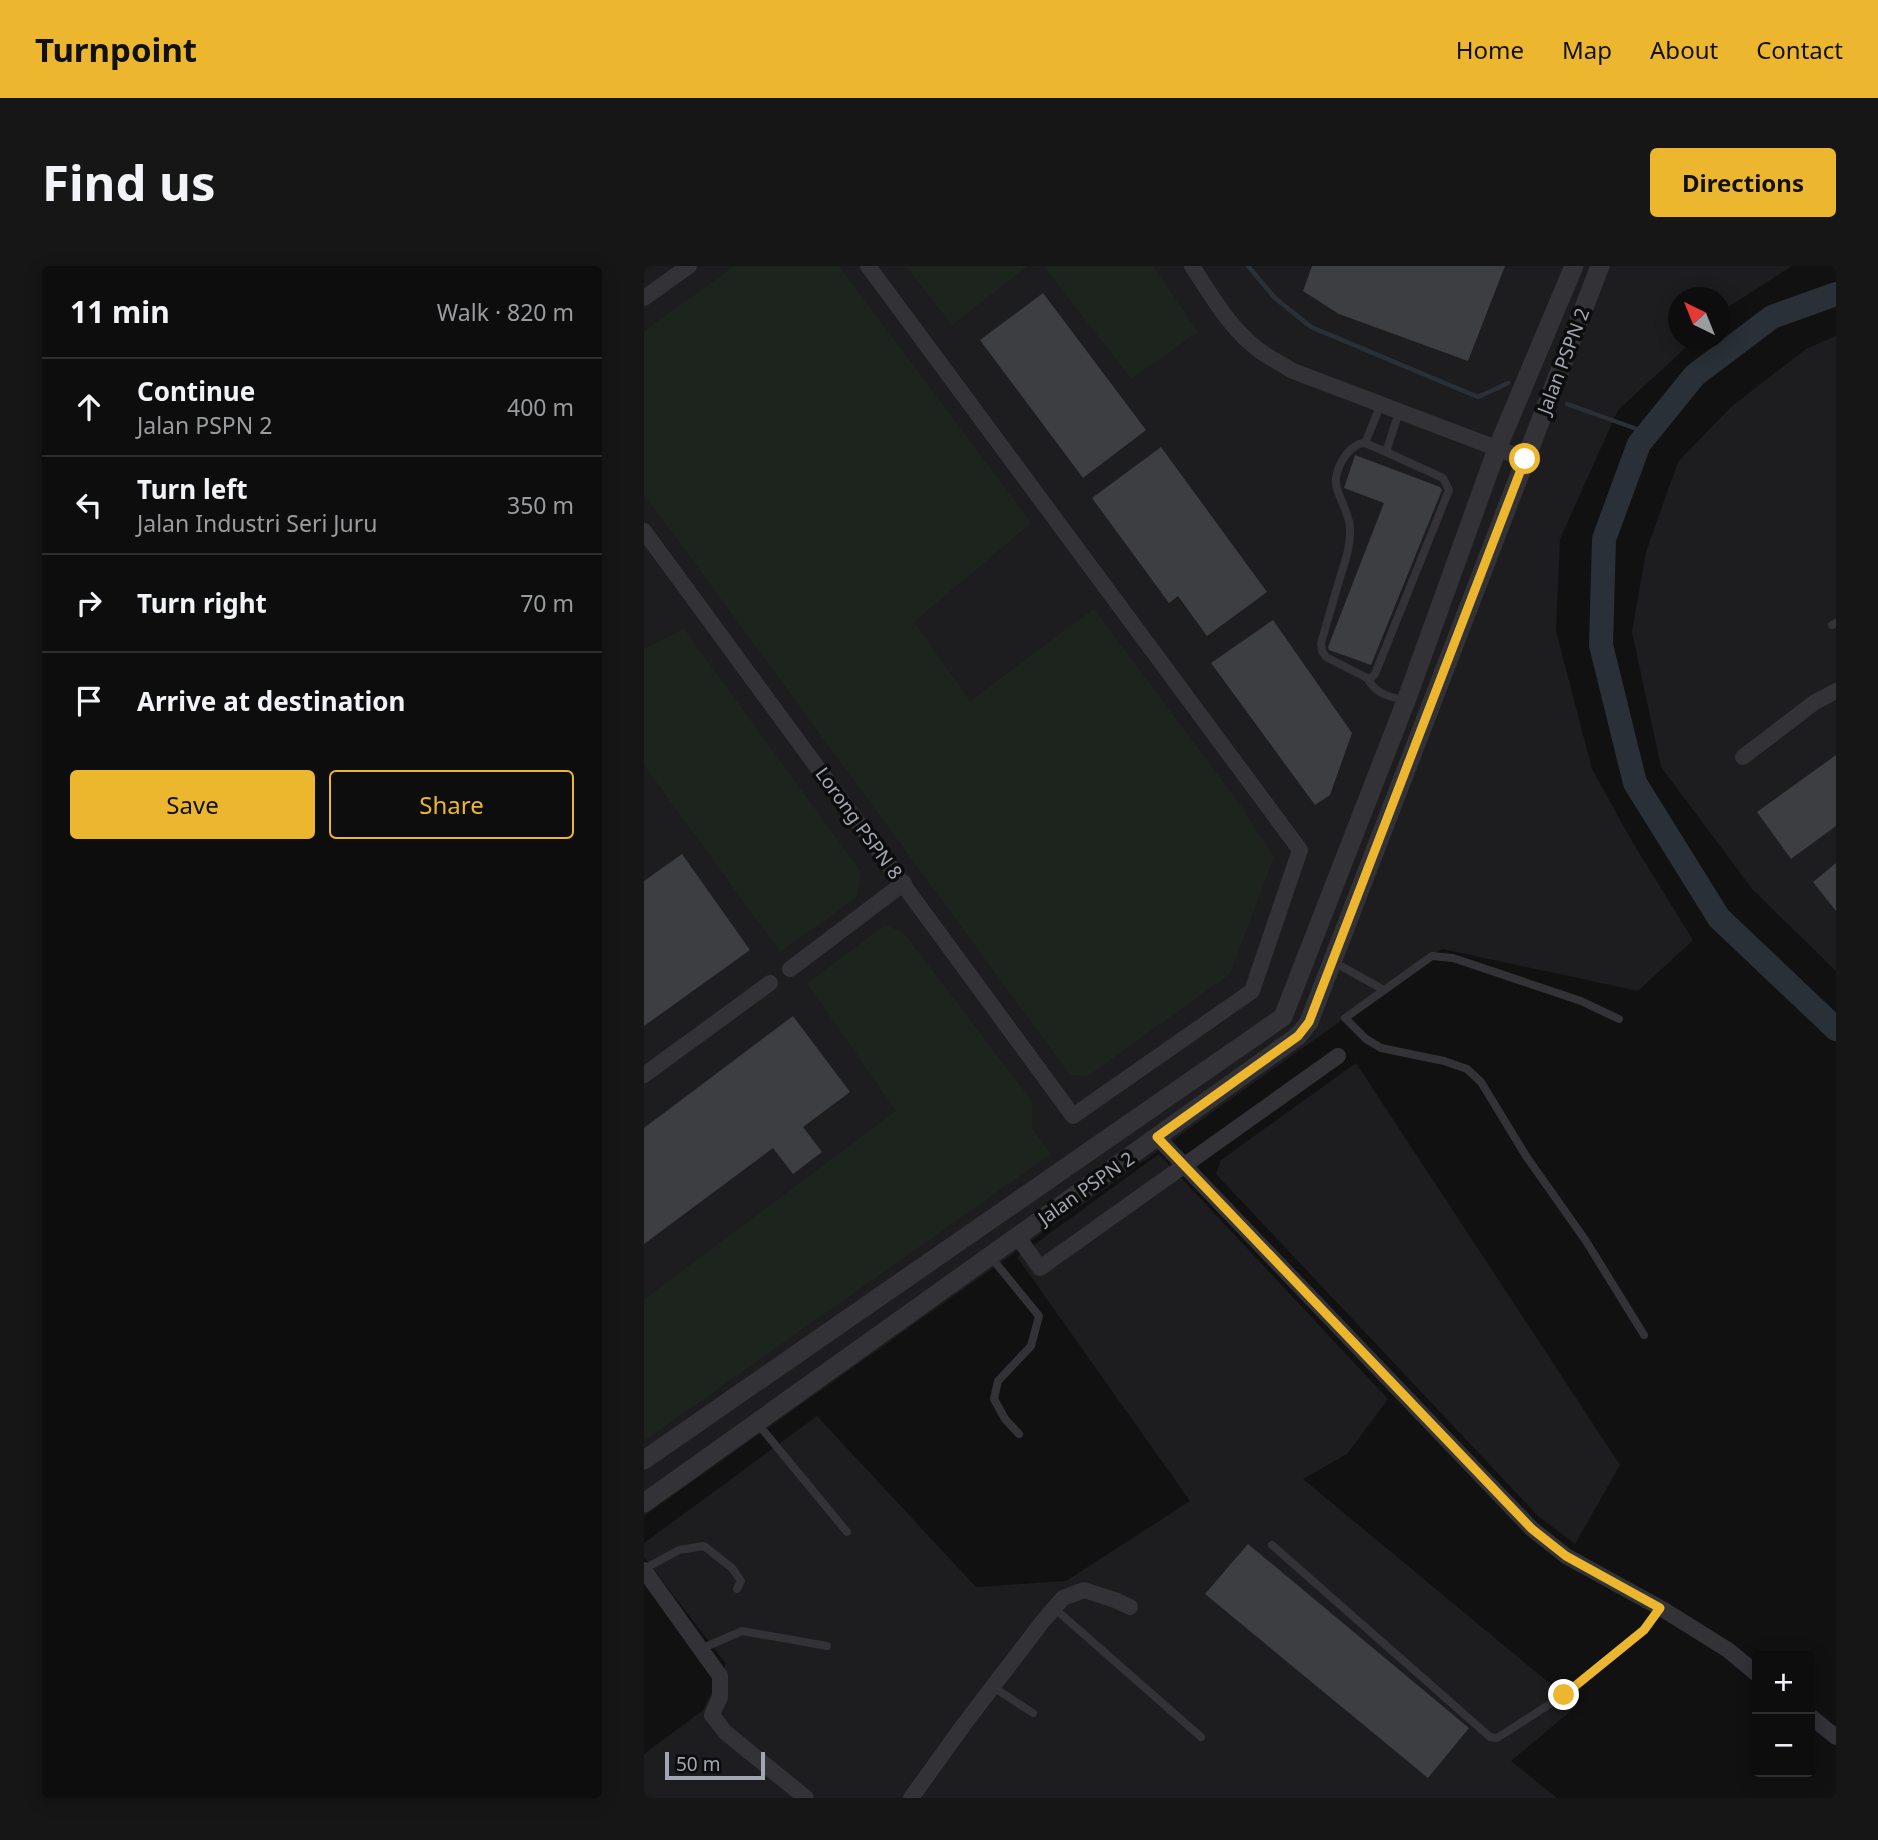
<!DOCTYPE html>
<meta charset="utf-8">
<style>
:root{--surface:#0d0d0e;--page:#161617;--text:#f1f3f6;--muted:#9a9c9e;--line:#2d2d2e;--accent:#ecb72f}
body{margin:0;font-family:"Noto Sans",sans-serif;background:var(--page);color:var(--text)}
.controls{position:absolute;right:21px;bottom:21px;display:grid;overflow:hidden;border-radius:7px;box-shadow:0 4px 18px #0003}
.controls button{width:63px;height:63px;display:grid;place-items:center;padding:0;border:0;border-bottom:2px solid var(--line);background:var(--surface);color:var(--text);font:35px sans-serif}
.compass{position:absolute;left:1024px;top:21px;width:63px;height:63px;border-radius:50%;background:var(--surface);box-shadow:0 4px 18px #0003;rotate:317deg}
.scale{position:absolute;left:21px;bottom:18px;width:100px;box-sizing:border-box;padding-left:7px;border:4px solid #a2a6b2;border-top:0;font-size:19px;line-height:24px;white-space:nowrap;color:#a2a6b2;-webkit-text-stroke:5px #0c0c0d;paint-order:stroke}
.stop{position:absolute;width:21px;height:21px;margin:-16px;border:5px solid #ecb72f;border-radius:50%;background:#fff}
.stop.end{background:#ecb72f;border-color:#fff;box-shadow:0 2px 7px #0008}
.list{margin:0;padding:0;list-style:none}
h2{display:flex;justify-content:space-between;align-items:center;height:91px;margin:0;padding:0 28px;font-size:30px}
h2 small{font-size:23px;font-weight:400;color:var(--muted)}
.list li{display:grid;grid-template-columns:46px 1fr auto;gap:21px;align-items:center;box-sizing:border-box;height:98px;padding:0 28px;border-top:2px solid var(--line)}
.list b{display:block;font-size:26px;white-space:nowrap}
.list p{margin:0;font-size:23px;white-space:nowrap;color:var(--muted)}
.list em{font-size:23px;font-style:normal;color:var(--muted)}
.actions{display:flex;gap:14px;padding:21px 28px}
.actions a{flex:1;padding:16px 0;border:2px solid var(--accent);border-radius:7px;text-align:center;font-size:24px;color:var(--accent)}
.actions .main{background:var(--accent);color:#111}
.icon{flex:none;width:38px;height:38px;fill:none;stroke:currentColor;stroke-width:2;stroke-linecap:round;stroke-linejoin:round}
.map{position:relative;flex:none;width:1192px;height:1532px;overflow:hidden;border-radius:7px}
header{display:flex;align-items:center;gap:42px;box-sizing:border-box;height:98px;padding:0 35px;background:var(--accent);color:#111}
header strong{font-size:33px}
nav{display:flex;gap:38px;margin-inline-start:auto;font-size:24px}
.intro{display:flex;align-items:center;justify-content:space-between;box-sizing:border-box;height:168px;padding:0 42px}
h1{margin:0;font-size:49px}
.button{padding:18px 32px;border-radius:7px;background:var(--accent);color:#111;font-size:24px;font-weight:700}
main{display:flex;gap:42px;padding:0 42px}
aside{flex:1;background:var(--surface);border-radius:7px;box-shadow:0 4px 18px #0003}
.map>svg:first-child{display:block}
.built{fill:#1d1d1f}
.green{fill:#1d241e}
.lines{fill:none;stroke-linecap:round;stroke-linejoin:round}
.stream{stroke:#2a3037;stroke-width:4.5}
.river{stroke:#2a3037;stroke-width:24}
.building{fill:#3d3e42}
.service{stroke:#323237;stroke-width:8}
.minor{stroke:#323237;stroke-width:16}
.tertiary{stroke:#323237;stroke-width:19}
.route{stroke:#ecb72f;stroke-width:9}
.labels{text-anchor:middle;stroke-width:7;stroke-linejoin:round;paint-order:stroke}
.street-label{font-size:19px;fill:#a2a6b2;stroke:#0c0c0d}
</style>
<header>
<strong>Turnpoint</strong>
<nav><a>Home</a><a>Map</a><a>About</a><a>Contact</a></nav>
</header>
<div class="intro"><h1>Find us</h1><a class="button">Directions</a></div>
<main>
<aside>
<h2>11 min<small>Walk · 820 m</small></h2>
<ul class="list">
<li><svg class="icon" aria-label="ahead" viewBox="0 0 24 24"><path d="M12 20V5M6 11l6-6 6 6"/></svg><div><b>Continue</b><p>Jalan PSPN 2</p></div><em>400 m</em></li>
<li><svg class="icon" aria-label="left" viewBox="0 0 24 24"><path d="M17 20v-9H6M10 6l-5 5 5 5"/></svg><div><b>Turn left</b><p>Jalan Industri Seri Juru</p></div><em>350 m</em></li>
<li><svg class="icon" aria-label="right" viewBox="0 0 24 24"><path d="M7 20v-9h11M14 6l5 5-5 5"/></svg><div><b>Turn right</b></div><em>70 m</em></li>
<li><svg class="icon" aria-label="arrive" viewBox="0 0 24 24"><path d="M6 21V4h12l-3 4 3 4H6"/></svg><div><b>Arrive at destination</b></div></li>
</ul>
<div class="actions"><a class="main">Save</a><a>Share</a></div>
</aside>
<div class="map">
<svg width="1192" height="1532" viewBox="0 0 1192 1532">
<rect width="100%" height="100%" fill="#111112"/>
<path class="built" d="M0 0H1148L1087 39 1077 49 1076 32H1034V74H1050L974 144 916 273 912 365 948 503 989 577 1049 674 994 725 798 683 0 1250Z
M1192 70V705L1108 623 1017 501 988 366 1002 286 1034 196 1087 141 1162 83Z
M712 797 976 1199 931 1278 895 1251 572 908 577 894Z
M515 888 744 1133 703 1188 659 1213 933 1440 867 1495 913 1532H0V1488L59 1444 82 1398 0 1291V1277L173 1150 332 1321 422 1315 546 1235 373 991Z"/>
<path class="green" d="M91 0H195L387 257 270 356 326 435 450 343 597 540 630 591 586 708 444 810 426 809 0 228V65Z
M262 0H384L308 59Z
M400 0H509L554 66 487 113Z
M40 363 217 606 212 632 136 686 0 499V383Z
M241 659 259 666 388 835V862L407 888 0 1175V1033L252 845 163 717Z"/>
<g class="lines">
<path class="stream" d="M604 0 631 32 667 61 834 131 864 117
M923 138 1004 167"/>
<path class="river" d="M1192 28 1128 51 1051 109 995 178 960 273 957 379 991 517 1075 652 1192 763"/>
</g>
<path class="building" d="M668 0H861L824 95 695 48 659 25Z
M399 27 502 164 439 212 336 74Z
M517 181 623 326 563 370 534 330 525 337 448 232Z
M711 189 796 221 798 224 727 399 685 384 684 381 740 237 700 222Z
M629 354 708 467 686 529 671 539 567 397Z
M1192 489V560L1147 593 1113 546Z
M38 588 106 684 0 760V615Z
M1192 597V645L1169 616Z
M149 750 206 826 159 861 178 886 149 908 129 882 0 978V862Z
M604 1278 825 1462 784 1512 561 1328Z"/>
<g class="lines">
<path class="service" d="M737 138 721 177C706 177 694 198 692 212 689 224 706 246 706 263 707 281 700 298 695 315 689 336 683 357 677 377L678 385 682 391 723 412H727L731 408 805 224 799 212 742 186 755 146
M721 177 742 186
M1188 359 1192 357
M723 412C733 429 744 430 762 435
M688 695 740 724
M975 753 937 735 809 692 788 690 701 752 722 773 737 782 800 795 823 803 837 816 882 890 942 975 1000 1069
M346 990 395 1050 387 1080 354 1115 350 1133 361 1153 375 1168
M114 1158 203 1266
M628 1279 846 1471 853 1472 920 1429 1000 1364 1016 1342
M0 1303 35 1284 60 1280 88 1302 97 1315 93 1323
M410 1342 557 1471
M57 1383 98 1365 183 1380
M349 1421 389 1447"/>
<path class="minor" d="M548 0C564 24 579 51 600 71 614 86 632 95 649 105L881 193
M0 32 45 0
M0 265 429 850 608 725 656 584 224 0
M1099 491 1171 436 1192 425
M146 703 260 617
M0 809 126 717
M513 871 888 1263 922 1290 1020 1344 1084 1384 1113 1408
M373 970 396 1002 694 790
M0 1304 76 1410V1431L68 1449 81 1466 162 1532
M1166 1450 1192 1471
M267 1532 321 1457 399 1355 419 1332 440 1324 471 1334 486 1341"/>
<path class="tertiary" d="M0 1194 639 751 762 435 853 183 930 0
M0 1237 654 770 665 756 956 0"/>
</g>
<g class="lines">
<path class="route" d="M881 193 665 756 654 770 513 871 888 1263 922 1290 1016 1342 1000 1364 920 1429"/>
</g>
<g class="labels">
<g class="street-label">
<text transform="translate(919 95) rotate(-69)" y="7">Jalan PSPN 2</text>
<text transform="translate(215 557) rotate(54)" y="7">Lorong PSPN 8</text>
<text transform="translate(442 922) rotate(-35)" y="7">Jalan PSPN 2</text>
</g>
</g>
</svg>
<div class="controls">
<button>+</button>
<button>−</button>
</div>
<svg class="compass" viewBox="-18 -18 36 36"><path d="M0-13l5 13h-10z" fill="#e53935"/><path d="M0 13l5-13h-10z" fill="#9a9c9e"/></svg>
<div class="scale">50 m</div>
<div class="stop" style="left:881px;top:193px"></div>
<div class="stop end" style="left:920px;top:1429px"></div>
</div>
</main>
